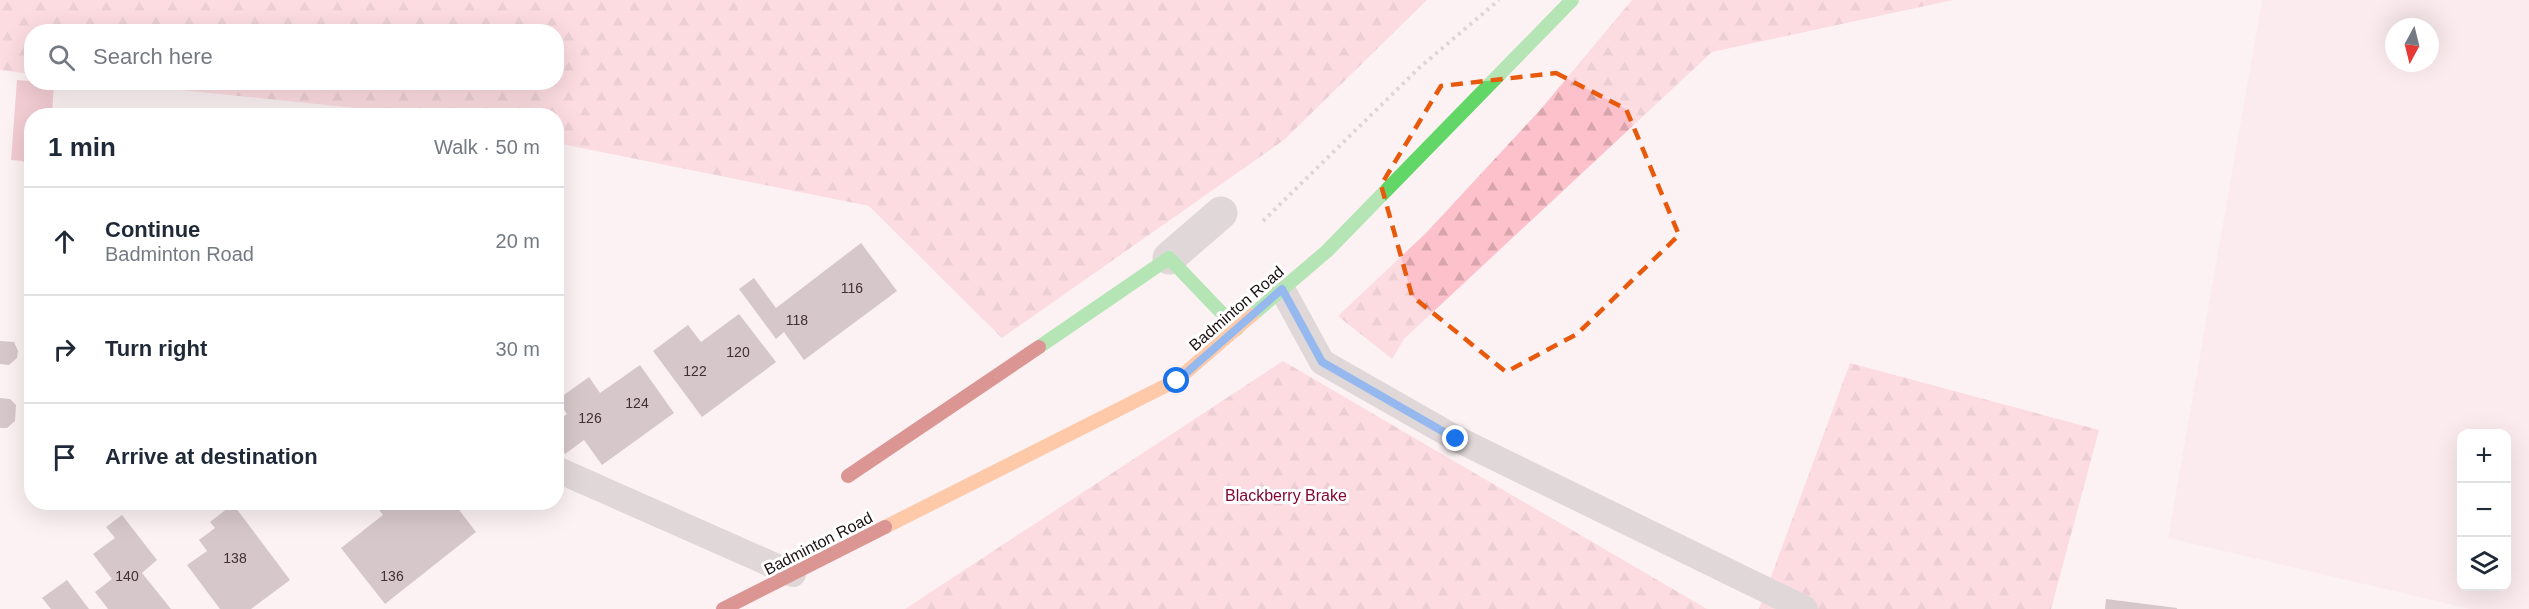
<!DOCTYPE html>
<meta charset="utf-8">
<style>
:root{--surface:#fff;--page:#f2f2f3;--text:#1f2937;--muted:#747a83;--line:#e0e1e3}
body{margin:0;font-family:Arial,sans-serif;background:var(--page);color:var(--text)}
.controls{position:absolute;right:18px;bottom:18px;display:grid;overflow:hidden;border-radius:12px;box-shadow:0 6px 24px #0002}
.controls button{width:54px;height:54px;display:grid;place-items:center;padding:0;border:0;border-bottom:2px solid var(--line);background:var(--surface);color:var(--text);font:30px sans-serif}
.compass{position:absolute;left:2385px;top:18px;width:54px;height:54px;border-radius:50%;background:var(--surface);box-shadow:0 6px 24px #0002;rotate:187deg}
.stop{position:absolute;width:18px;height:18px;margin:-14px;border:4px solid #1a73e8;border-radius:50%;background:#fff}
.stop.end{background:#1a73e8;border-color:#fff;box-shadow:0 2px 6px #0008}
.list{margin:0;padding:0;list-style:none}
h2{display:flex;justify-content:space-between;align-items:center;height:78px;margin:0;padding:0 24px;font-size:26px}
h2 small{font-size:20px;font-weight:400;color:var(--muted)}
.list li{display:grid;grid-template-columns:39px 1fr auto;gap:18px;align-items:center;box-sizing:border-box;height:108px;padding:0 24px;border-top:2px solid var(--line)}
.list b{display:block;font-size:22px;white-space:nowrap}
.list p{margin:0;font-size:20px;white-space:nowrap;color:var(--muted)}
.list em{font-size:20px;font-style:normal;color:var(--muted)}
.icon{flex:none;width:33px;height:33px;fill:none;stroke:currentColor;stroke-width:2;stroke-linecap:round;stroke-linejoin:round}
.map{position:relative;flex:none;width:2529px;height:609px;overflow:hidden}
.search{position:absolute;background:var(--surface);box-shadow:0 6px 24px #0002;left:24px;top:24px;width:540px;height:66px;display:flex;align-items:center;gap:15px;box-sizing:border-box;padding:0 21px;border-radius:24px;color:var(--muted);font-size:22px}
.panel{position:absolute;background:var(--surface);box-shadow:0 6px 24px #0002;left:24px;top:108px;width:540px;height:402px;border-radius:24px}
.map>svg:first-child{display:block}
.green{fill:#fbe3e6;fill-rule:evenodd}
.forest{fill:url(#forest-firs)}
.water{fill:#e7a0ac}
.building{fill:#a89297}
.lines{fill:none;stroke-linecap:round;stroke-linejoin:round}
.path{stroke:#b9b3b4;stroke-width:4;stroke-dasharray:3 4.5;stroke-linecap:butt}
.lane{stroke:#beb7b8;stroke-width:26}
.street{stroke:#beb7b8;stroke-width:33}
.fast{stroke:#63d668;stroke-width:14}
.slow{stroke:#ff974d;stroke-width:14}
.jam{stroke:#b3261e;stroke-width:14}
.route{stroke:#1a73e8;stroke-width:8}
.marked{fill:none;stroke:#e8590c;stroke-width:4.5;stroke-dasharray:12 8;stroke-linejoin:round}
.labels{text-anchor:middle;stroke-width:6;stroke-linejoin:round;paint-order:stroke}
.number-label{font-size:14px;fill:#403033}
.street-label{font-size:16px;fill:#1d1012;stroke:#fff}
.park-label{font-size:16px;fill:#820832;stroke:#fff}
</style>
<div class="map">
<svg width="2529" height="609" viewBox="0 0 2529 609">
<defs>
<pattern id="forest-firs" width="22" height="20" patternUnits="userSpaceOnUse" patternTransform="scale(1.5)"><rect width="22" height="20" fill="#fdc1cb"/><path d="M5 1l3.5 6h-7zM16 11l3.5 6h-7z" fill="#d8a5ad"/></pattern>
</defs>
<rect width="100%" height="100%" fill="#fcf2f4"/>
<path class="green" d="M2262 0H2529V609H2470L2168 538ZM2394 27H2430V63H2394ZM2462 434H2506V586H2462Z"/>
<path class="forest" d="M0 0H1427L1284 140 1002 338 869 206 557 143 556 116 422 115 113 83 556 82V32H32L31 74 0 70Z
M1632 0H1953L1712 52 1404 339 1392 359 1338 316 1426 233 1541 109Z
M1283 361 1707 609H905Z
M1850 363 2099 430 2051 609H1759Z"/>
<path class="water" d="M17 80 54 83 52 115 32 116 31 167 22 161 11 160Z"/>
<path class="building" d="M861 243 897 291 804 360 784 332 776 339 739 289 754 278 776 308Z
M739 314 776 362 702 417 653 351 688 325 701 342Z
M0 341 14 342 18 351 17 358 9 365 0 364Z
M640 365 674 413 602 465 584 440 565 454 556 442V422L567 414 557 400 589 377 600 393Z
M0 398 10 399 16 405 15 421 7 428H0Z
M373 502H453L476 532 385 604 341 548 383 515Z
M233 504 290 580 251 609H220L187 565 207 551 199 540 215 528 210 522Z
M122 515 157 560 142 573 171 609H108L95 592 112 579 93 554 115 538 106 527Z
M67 580 89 609H51L42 598Z
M2106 599 2177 608V609H2105Z"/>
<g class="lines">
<path class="path" d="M1263 221 1419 68 1499 0"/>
<path class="lane" d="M1282 289 1322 362 1457 439 1805 609
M556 469 793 574"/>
<path class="street" d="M1169 258 1221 213"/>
<path class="fast" d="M1252 315 1327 251 1572 0
M1039 347 1169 258 1237 329"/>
<path class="slow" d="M885 527 1177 380 1252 315"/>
<path class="jam" d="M848 476 1039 347
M723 609 885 527"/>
</g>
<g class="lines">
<path class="route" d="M1177 381 1282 289 1322 362 1456 439"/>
</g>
<path d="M0 0H2529V609H0ZM1556 73 1626 109 1679 235 1577 334 1506 372 1412 296 1381 185 1441 86Z" fill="#fcf2f4" fill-opacity=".55" fill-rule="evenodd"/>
<path class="marked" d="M1556 73 1626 109 1679 235 1577 334 1506 372 1412 296 1381 185 1441 86Z"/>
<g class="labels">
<g class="number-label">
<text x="852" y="293">116</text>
<text x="797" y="325">118</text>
<text x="738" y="357">120</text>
<text x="695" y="376">122</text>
<text x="637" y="408">124</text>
<text x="590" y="423">126</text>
<text x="235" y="563">138</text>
<text x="127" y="581">140</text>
<text x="392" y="581">136</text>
</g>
<g class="street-label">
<text transform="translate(1236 308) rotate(-41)" y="6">Badminton Road</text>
<text transform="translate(818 543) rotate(-27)" y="6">Badminton Road</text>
</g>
<g class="park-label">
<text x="1286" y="501">Blackberry Brake</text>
</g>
</g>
</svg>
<div class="controls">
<button>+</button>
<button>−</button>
<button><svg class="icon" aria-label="layers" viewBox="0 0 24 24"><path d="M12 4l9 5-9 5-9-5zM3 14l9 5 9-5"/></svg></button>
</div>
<svg class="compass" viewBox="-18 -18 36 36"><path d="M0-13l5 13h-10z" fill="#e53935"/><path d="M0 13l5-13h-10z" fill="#747a83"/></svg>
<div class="stop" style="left:1177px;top:381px"></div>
<div class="stop end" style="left:1456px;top:439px"></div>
<div class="search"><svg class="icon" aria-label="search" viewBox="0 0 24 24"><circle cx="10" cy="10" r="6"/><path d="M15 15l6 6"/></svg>Search here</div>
<section class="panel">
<h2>1 min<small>Walk · 50 m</small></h2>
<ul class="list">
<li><svg class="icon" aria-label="ahead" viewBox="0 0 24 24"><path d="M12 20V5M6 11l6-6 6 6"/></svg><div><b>Continue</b><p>Badminton Road</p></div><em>20 m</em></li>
<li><svg class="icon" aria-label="right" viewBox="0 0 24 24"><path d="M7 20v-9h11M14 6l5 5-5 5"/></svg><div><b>Turn right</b></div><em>30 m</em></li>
<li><svg class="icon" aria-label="arrive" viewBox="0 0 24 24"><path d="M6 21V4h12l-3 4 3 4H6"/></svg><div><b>Arrive at destination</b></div></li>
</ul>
</section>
</div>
